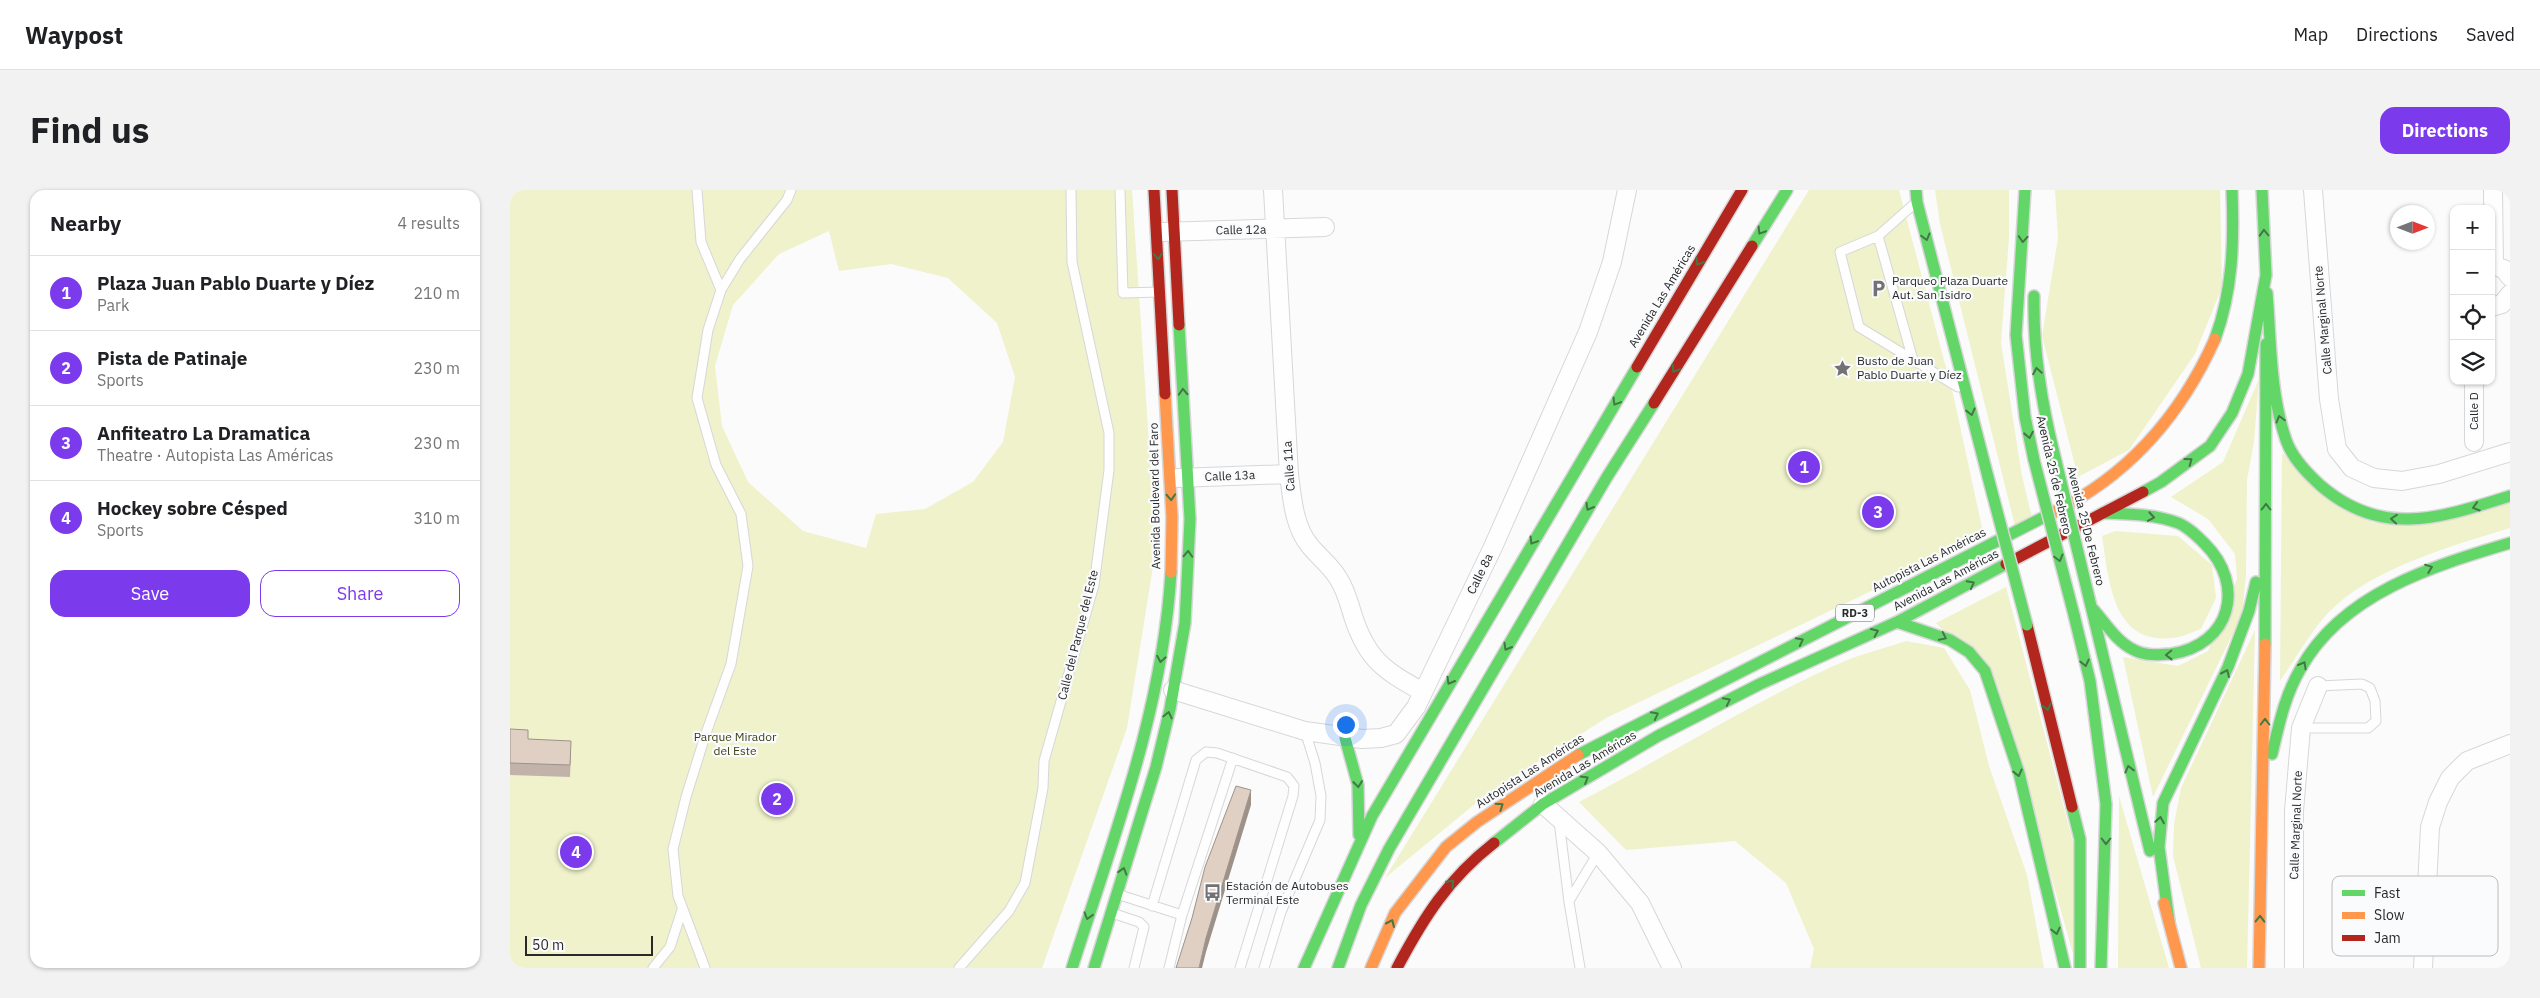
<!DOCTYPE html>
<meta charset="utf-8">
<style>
:root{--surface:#fff;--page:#f2f2f2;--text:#202124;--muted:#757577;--line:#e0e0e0;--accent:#7c3aed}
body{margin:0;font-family:"IBM Plex Sans",sans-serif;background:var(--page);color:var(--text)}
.controls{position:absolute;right:15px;top:15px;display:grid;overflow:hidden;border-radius:10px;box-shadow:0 1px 4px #0004}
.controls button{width:45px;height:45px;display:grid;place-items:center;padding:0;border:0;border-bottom:1px solid var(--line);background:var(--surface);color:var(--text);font:25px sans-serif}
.compass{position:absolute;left:1880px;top:15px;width:45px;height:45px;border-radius:50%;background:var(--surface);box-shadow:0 1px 4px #0004;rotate:90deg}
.scale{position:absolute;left:15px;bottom:12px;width:128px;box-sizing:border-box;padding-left:5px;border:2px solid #29292a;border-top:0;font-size:14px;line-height:18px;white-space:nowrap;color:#29292a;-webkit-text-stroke:4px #fafbfd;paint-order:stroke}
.you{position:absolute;left:835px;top:534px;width:18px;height:18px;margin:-12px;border:4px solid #fff;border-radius:50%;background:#1a73e8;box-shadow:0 0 0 8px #1a73e833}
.badge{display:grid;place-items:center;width:32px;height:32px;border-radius:50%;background:var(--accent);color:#fff;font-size:16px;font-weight:700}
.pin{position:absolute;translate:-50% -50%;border:2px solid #fff;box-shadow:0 1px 5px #0006}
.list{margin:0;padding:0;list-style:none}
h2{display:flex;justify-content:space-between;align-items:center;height:65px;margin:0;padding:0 20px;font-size:21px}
h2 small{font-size:16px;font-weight:400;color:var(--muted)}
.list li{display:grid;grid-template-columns:32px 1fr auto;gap:15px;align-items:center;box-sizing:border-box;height:75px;padding:0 20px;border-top:1px solid var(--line)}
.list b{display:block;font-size:19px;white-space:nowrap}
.list p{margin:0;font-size:16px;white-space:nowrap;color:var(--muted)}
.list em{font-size:16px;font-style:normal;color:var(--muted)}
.actions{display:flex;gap:10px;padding:15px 20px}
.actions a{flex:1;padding:11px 0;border:1px solid var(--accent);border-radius:15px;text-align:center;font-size:18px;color:var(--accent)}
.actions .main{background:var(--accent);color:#fff}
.icon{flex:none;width:28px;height:28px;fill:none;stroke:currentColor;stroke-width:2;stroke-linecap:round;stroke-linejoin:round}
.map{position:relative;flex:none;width:2000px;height:778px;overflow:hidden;border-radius:15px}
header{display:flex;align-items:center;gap:30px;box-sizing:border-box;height:70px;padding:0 25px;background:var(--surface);border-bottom:1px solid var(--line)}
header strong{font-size:24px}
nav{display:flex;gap:28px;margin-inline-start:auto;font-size:18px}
.intro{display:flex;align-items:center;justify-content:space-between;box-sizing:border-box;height:120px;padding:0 30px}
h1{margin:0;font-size:35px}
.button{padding:12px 22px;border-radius:15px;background:var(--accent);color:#fff;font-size:18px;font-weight:700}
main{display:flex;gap:30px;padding:0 30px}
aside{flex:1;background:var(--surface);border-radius:15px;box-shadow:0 1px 4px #0004}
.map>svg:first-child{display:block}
.green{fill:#eff2ca;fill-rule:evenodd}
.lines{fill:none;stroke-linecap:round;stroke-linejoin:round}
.lane-casing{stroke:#d7d7d8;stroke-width:11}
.street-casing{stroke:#d7d7d8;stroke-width:20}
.fast-casing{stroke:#d7d7d8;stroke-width:14}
.slow-casing{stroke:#d7d7d8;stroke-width:14}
.jam-casing{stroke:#d7d7d8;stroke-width:14}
.lane{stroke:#fefeff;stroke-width:9}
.street{stroke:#fefeff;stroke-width:18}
.fast{stroke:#63d668;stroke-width:11}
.slow{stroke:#ff974d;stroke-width:11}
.jam{stroke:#b3261e;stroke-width:11}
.fast-bridge-casing{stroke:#d7d7d8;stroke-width:14;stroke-linecap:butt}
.fast-bridge{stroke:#63d668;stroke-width:11}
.wall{fill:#c1b3a9}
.shaded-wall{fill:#9d9289}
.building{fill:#e0d0c4;stroke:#9d9289}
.oneway{stroke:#437746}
.labels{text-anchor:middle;stroke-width:4.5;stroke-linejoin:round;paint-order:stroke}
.shield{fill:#fafbfd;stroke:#686869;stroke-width:1}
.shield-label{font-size:11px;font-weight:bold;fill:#29292a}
.street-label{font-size:12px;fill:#29292a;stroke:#fafbfd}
.poi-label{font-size:12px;fill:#29292a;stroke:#fafbfd;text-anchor:start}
.park-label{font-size:12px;fill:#404216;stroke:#fafbfd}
.key{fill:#fafbfd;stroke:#bbbcbe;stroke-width:1}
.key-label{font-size:14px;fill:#29292a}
</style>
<header>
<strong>Waypost</strong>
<nav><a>Map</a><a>Directions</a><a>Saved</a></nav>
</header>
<div class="intro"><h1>Find us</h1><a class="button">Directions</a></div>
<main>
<aside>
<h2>Nearby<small>4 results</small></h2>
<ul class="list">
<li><span class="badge">1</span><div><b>Plaza Juan Pablo Duarte y Díez</b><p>Park</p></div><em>210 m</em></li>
<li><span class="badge">2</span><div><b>Pista de Patinaje</b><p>Sports</p></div><em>230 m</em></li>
<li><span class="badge">3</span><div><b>Anfiteatro La Dramatica</b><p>Theatre · Autopista Las Américas</p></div><em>230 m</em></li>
<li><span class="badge">4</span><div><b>Hockey sobre Césped</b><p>Sports</p></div><em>310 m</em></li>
</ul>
<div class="actions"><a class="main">Save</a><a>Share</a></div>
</aside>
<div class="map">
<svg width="2000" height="778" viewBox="0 0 2000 778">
<rect width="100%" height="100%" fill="#fbfbfc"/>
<path class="green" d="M0 0H622L646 358 617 538 532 778H0ZM319 41 329 81 381 74 438 88 487 133 505 187 493 252 463 292 415 319 366 324 356 358 293 341 238 292 212 236 205 176 223 115 269 64Z
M1299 0H1389L1444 208 1474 347 1096 528 977 604 875 688Z
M1425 0H1499V47L1491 153 1512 286 1522 328 1505 336 1430 34Z
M1545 0H1710L1712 97 1685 164 1619 260 1568 287 1532 146 1548 48Z
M1749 189 1744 252 1737 290 1736 385 1732 425 1643 607 1613 467 1668 476 1698 461 1727 389 1725 364 1698 329 1661 307 1713 272Z
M1772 263 1863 333 2000 313V338C1942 356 1865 377 1821 420 1805 435 1784 471 1770 491Z
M1605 341 1668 346 1702 375 1706 408 1691 439C1681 442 1671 448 1661 448 1602 454 1599 390 1592 346Z
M1496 397 1564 656 1567 778 1489 501 1426 433Z
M1745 440 1737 778H1691L1663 666 1664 634 1671 598Z
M1396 451 1434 458 1460 500 1479 576 1517 685 1534 778H1300L1304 759 1276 693 1225 651 1116 660 1069 612C1158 566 1243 511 1335 471 1354 463 1376 458 1396 451Z
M1609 606 1659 778H1608Z"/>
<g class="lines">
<defs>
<path id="lane" d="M187 0 191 52 211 100
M610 0 613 103 650 102
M1403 15 1368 46 1330 62 1349 137 1448 197
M1368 46 1403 170
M1791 538H1858L1866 531 1865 511 1860 498 1852 494 1808 496
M1049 631 1059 712 1070 778
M607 704 672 725
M1059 711 1088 663
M642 716 686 570 696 562 707 563 777 587 784 596 783 606 730 778
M602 723 629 732 634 737 624 778
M143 778 160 757 172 720
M195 778 168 706 163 659 176 607 196 543 221 474 238 376 231 324 206 275 187 208 198 140 211 100 230 69 277 10 281 0
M449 778 499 721 515 693 533 598 534 571 584 395 599 280V243L562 72 561 0
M659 778 672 725 723 568
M754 778 771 722 810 630 811 606 805 573 795 541"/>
<path id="street" d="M763 0 779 284C782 308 784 337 800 356 809 367 821 376 828 388 836 400 839 413 843 426 857 470 875 481 913 502
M1803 0 1819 209 1827 259 1842 278 1864 288 1892 291 1929 284 2000 262
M1983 0 1984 75
M652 42 815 37
M1981 75 1994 79 2000 87
M1981 117 1992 114 2000 104
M1964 191V252
M668 288 779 284
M663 500 795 541 852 549 871 548 886 544 906 517 983 357 1078 142 1102 72 1117 0
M1033 614 1088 663 1130 713 1162 778
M1784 778V621L1791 538 1808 496
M1913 778 1920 637 1928 612 1940 588 1957 571 2000 554"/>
<path id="fast" d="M1406 0 1407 12 1478 287
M1515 0 1506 145 1515 227 1524 270
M1242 56 1277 0
M1757 103C1761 152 1760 203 1776 250 1782 268 1797 283 1810 295 1872 349 1930 328 2000 306
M1524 106C1523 160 1531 211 1544 263
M1705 149C1723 100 1724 52 1722 0
M1633 302 1651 292 1700 256 1722 223 1738 184 1756 85 1752 0
M1581 416 1640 661
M1584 420C1596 434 1607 452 1624 460 1635 466 1648 465 1661 464 1721 455 1736 395 1695 354 1687 346 1678 337 1668 333 1645 324 1618 324 1593 323
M1564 425 1580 491 1596 614 1591 778
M1387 432 1440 450 1459 462 1475 481 1509 583 1555 778
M1755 454 1756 154
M835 548 848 595 849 645
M1762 564C1769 534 1775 505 1791 478 1833 403 1923 376 2000 353
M1068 565 1544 322
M1562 617 1570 649V778
M984 653 1033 614 1148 546 1250 494 1387 432 1496 374
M1659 731 1649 657 1653 613 1718 477 1739 421 1746 392
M562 778C603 649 653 519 661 382
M584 778 646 577 660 519 675 433 680 329 669 135
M794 778 862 626 1127 177
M828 778 851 715 879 659 1097 287 1144 213"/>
<path id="slow" d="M655 204 662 327 661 382
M1544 322C1619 285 1671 225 1705 149
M1654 713 1671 778
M861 778 885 723 936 657 967 632 1068 565
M1749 778 1755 454"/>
<path id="jam" d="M644 0 655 204
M662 0 669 135
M1127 177 1232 0
M1144 213 1242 56
M1496 374 1633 302
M1517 435 1562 617
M887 778C914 727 938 689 984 653"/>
</defs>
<use href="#lane" class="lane-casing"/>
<use href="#street" class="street-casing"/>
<use href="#fast" class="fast-casing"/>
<use href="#slow" class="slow-casing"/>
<use href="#jam" class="jam-casing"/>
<use href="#lane" class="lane"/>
<use href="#street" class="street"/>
<use href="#fast" class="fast"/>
<use href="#slow" class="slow"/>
<use href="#jam" class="jam"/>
<defs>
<path id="fast-bridge" d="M1544 263 1581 416
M1524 270 1564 425
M1478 287 1517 435"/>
</defs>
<use href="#fast-bridge" class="fast-bridge-casing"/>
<use href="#fast-bridge" class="fast-bridge"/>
</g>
<path class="wall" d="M0 539 18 550 61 563 60 587 0 585Z"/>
<path class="shaded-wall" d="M741 600V615L696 762 692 778H689L696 748Z"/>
<path class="building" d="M0 539 18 540V549L61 551 60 575 0 573Z
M726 596 741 600 696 748 689 778H666L682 728 695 677Z"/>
<defs><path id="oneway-chevron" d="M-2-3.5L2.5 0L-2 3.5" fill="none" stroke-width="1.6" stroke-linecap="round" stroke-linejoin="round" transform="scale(1.25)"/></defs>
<g class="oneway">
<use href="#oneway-chevron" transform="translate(1251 41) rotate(122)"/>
<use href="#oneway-chevron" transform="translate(1754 43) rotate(-92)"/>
<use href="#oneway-chevron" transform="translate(1416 47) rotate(75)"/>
<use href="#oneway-chevron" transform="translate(1513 49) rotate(94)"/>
<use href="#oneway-chevron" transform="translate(648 66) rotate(86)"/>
<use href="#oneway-chevron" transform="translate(1189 72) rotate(121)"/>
<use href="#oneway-chevron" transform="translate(1165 179) rotate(122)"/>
<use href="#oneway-chevron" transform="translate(1527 181) rotate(-99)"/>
<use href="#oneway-chevron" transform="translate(673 202) rotate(-93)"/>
<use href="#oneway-chevron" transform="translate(1106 212) rotate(121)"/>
<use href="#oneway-chevron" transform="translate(1461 222) rotate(76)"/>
<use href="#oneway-chevron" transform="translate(1770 229) rotate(-105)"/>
<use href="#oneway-chevron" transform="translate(1519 245) rotate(79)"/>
<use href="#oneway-chevron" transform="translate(1679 271) rotate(-36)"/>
<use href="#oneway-chevron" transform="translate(661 307) rotate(87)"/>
<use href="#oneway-chevron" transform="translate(1079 317) rotate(120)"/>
<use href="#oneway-chevron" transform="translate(1756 317) rotate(-90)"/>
<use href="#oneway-chevron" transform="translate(1966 317) rotate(163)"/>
<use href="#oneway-chevron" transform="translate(1641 327) rotate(10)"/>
<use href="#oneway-chevron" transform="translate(1884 329) rotate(-175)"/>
<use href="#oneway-chevron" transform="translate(1023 351) rotate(121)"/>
<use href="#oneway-chevron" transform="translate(678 364) rotate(-87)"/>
<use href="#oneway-chevron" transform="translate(1549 368) rotate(75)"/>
<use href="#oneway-chevron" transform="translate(1919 378) rotate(-21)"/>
<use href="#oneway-chevron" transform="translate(1461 394) rotate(-28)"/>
<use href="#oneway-chevron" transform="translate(1365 442) rotate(-24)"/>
<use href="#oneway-chevron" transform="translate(1433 447) rotate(26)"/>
<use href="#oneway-chevron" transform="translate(1290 451) rotate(-27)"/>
<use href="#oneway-chevron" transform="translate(997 457) rotate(120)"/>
<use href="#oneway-chevron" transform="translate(1659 465) rotate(179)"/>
<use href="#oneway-chevron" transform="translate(651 469) rotate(100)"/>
<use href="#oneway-chevron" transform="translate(1575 473) rotate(77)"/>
<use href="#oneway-chevron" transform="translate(1793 475) rotate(-61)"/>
<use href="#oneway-chevron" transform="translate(1716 483) rotate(-66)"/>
<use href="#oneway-chevron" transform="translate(940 491) rotate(120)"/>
<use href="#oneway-chevron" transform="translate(1217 511) rotate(-27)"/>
<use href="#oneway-chevron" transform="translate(1537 517) rotate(76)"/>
<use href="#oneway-chevron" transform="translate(658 525) rotate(-77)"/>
<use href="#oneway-chevron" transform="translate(1145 525) rotate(-27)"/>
<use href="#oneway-chevron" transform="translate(1755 532) rotate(-90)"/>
<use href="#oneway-chevron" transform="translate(1619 579) rotate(-104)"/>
<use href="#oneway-chevron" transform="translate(1508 583) rotate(76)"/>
<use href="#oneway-chevron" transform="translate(1075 589) rotate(-31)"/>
<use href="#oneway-chevron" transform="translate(848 594) rotate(83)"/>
<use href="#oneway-chevron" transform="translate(990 616) rotate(-34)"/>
<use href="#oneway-chevron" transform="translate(1650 630) rotate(-81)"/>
<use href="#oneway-chevron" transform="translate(1596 651) rotate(90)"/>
<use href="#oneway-chevron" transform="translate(613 681) rotate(-73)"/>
<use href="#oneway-chevron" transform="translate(941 693) rotate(-47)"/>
<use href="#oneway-chevron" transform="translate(578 726) rotate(107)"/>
<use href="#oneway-chevron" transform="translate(1750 729) rotate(-89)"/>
<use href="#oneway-chevron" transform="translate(881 733) rotate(-66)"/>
<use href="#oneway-chevron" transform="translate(1546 741) rotate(77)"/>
</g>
<defs>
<symbol id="parking-bare" viewBox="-9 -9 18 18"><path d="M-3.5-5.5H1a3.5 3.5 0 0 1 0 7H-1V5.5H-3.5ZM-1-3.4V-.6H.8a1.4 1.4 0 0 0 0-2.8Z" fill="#727274" stroke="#fafbfd" stroke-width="2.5" paint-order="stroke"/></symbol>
<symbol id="sight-bare" viewBox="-9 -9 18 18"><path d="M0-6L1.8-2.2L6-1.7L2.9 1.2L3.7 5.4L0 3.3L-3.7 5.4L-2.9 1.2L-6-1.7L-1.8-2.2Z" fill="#727274" stroke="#fafbfd" stroke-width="2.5" paint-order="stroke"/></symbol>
<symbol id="bus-bare" viewBox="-9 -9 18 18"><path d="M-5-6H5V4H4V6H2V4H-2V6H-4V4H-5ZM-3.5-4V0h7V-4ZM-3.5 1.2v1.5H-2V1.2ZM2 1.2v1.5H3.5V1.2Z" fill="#727274" stroke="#fafbfd" stroke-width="2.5" paint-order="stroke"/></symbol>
</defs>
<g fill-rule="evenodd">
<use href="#parking-bare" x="1356" y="86" width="25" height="25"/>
<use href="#sight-bare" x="1320" y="166" width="25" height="25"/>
<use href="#bus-bare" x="690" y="690" width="25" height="25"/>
</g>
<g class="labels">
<rect class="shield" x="1326" y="414.5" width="38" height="17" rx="4"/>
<g class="shield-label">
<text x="1345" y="427">RD-3</text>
</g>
<g class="street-label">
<text transform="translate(731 40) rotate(-1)" y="4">Calle 12a</text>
<text transform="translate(1152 106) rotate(-59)" y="4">Avenida Las Américas</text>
<text transform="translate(1813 130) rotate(-95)" y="4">Calle Marginal Norte</text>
<text transform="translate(1964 221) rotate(-90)" y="4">Calle D</text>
<text transform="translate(779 276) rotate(-94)" y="4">Calle 11a</text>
<text transform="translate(1544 285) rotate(77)" y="4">Avenida 25 de Febrero</text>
<text transform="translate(720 286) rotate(-2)" y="4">Calle 13a</text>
<text transform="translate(645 306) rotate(-91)" y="4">Avenida Boulevard del Faro</text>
<text transform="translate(1576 336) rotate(76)" y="4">Avenida 25 De Febrero</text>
<text transform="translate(1419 370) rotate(-27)" y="4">Autopista Las Américas</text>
<text transform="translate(970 384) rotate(-64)" y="4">Calle 8a</text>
<text transform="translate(1436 390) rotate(-28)" y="4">Avenida Las Américas</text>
<text transform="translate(568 445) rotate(-76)" y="4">Calle del Parque del Este</text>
<text transform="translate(1075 574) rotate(-31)" y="4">Avenida Las Américas</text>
<text transform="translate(1020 581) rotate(-33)" y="4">Autopista Las Américas</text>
<text transform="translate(1786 635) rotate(-88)" y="4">Calle Marginal Norte</text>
</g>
<g class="poi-label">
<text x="1382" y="95">Parqueo Plaza Duarte<tspan x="1382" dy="14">Aut. San Isidro</tspan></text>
<text x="1347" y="175">Busto de Juan<tspan x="1347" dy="14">Pablo Duarte y Díez</tspan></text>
<text x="716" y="700">Estación de Autobuses<tspan x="716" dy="14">Terminal Este</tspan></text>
</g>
<g class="park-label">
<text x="225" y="551">Parque Mirador<tspan x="225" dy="14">del Este</tspan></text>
</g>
</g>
<rect x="1822" y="686" width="166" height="80" rx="8" class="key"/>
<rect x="1832" y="700" width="23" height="6" fill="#63d668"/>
<rect x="1832" y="722" width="23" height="7" fill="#ff974d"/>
<rect x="1832" y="745" width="23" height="6" fill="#b3261e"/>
<g class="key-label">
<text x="1864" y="708">Fast</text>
<text x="1864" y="730">Slow</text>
<text x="1864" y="753">Jam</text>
</g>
</svg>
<div class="controls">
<button>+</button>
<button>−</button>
<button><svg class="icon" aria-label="locate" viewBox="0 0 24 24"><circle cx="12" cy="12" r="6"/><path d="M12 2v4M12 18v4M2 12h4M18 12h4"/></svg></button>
<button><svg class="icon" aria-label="layers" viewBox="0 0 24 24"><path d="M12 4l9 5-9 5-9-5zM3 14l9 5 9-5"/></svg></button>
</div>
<svg class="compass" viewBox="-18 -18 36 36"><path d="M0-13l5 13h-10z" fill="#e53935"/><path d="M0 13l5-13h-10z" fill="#757577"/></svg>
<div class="scale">50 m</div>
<div class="you"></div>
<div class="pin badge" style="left:1294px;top:277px">1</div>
<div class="pin badge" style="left:267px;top:609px">2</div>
<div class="pin badge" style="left:1368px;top:322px">3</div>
<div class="pin badge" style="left:66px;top:662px">4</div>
</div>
</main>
